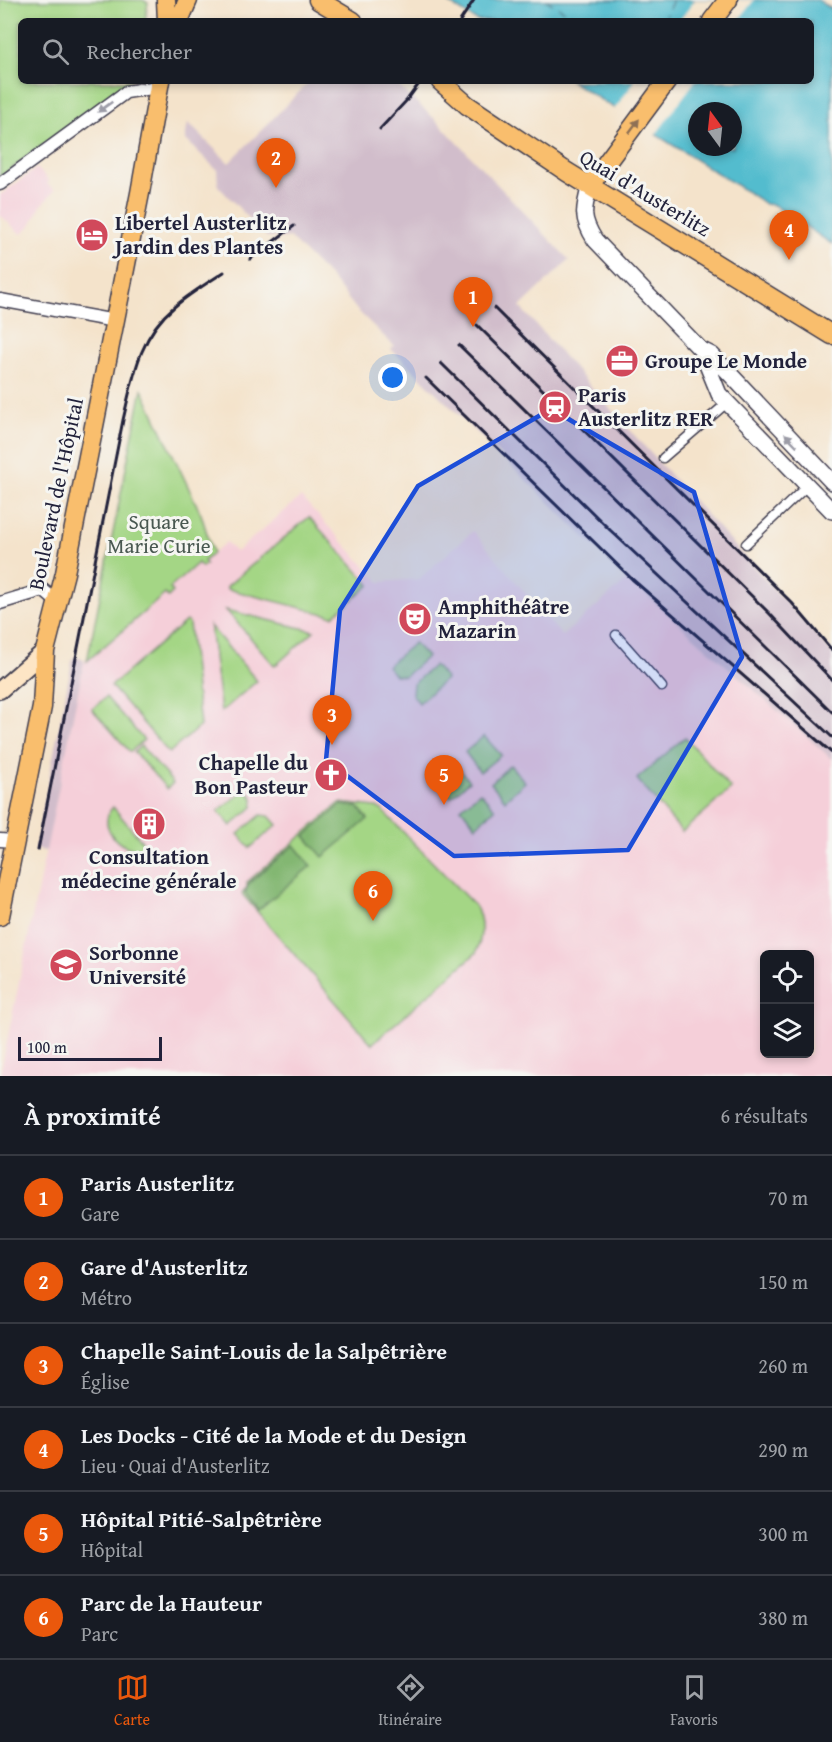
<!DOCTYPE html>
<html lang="fr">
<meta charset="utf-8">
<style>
:root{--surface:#171b24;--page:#20242c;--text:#f1f3f6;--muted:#9ea1a6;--line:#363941;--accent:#ea580c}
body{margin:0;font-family:"Gentium Book Plus",serif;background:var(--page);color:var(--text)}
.controls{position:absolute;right:18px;bottom:18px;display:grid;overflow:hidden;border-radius:9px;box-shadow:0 3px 9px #0003}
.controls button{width:54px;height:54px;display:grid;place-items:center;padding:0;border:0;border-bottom:2px solid var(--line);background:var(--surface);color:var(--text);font:30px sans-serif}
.compass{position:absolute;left:688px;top:102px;width:54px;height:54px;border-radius:50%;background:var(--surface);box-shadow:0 3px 9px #0003;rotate:345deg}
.scale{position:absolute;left:18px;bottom:15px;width:144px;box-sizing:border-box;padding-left:6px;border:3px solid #22223b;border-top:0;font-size:16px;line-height:21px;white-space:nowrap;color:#22223b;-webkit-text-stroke:4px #f6f6f2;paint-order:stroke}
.you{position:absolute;left:393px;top:378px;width:21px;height:21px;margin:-15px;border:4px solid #fff;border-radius:50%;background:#1a73e8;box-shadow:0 0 0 9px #1a73e833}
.badge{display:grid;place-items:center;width:39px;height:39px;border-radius:50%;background:var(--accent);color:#fff;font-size:20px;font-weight:700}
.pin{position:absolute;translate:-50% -50px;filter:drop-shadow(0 2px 3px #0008)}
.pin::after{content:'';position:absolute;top:32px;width:21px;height:18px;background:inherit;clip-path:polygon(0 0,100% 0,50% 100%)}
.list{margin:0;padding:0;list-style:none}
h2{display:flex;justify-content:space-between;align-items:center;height:78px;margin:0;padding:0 24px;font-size:26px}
h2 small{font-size:20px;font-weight:400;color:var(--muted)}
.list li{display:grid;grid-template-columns:39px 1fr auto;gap:18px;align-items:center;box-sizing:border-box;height:84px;padding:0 24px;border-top:2px solid var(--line)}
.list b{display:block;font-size:22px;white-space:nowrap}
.list p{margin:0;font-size:20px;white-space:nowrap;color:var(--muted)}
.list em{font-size:20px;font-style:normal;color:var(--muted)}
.icon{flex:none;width:33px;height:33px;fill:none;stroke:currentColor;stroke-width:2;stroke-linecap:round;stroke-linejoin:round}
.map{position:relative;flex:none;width:832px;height:1076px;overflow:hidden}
.search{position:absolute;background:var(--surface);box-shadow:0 3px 9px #0003;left:18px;right:18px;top:18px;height:66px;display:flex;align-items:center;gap:15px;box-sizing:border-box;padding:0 21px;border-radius:9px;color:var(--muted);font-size:22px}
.sheet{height:582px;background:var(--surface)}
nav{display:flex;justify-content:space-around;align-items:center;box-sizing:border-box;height:84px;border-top:2px solid var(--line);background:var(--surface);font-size:16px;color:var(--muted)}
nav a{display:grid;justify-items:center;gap:3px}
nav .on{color:var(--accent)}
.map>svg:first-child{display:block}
.built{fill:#f5cfd9;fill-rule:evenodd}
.industrial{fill:#d1bdcb}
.green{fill:#a4d685;stroke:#637c60;stroke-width:1.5}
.forest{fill:#83b772;stroke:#526c56;stroke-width:1.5}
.water{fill:#52bcce;stroke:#3a6f84;stroke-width:1.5;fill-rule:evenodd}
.pier{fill:#f4e3cb}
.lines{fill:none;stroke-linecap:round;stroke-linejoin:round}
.ferry{stroke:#33586e;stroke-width:1.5;stroke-dasharray:8 6;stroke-linecap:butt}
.pedestrian-casing{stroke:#423f51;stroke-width:11}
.minor-casing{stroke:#423f51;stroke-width:15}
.tertiary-casing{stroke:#423f51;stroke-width:18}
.secondary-casing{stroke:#423f51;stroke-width:20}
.primary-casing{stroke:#423f51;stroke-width:21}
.pedestrian{stroke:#fff;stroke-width:8}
.minor{stroke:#fff;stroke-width:12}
.tertiary{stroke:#fff;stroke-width:15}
.secondary{stroke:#fde5c5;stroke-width:16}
.primary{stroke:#f9be6d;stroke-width:18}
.rail{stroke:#22223b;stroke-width:3}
.oneway{fill:#9c9ca7}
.oneway2{fill:#8e7054}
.marked{fill:#1d4ed8;fill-opacity:0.2;stroke:#1d4ed8;stroke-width:4.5;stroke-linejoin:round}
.labels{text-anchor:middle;stroke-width:6;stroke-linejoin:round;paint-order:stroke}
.street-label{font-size:21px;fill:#22223b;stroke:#f6f6f2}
.poi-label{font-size:21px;font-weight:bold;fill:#22223b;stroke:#f6f6f2;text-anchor:start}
.park-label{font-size:21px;fill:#495851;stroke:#f6f6f2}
</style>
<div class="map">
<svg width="832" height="1076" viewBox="0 0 832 1076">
<rect width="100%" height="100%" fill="#f6f6f2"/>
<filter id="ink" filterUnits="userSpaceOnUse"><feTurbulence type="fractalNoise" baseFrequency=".0167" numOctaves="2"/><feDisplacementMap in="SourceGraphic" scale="12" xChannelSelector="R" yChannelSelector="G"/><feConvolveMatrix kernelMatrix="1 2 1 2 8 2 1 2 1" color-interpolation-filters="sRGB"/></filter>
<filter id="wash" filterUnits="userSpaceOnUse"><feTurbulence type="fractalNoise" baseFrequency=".008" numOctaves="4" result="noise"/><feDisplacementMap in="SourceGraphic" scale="24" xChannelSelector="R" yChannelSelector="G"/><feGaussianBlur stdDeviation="1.35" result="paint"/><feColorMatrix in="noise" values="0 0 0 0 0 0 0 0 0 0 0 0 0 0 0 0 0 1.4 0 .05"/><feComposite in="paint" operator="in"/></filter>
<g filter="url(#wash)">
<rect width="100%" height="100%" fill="#f4e3cb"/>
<path class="built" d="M37 168 49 181 47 184 55 190 41 206 31 225 21 234 0 215V195Z
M301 497 380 582 419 579 473 531 562 636 628 579 832 759V1076H0L84 662 165 593 173 592 169 588 198 563 203 567 206 564 204 561 226 542 236 552ZM764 954H810V1054H764Z"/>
<path class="industrial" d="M310 81H393L437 121 569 260 520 307 616 415 832 653V759L628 579 391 349 394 346 357 310 333 280 290 238 267 237 218 186 217 170 185 139 188 123 229 163Z
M73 657 84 659V662L46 851 35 849Z"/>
<path class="green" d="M0 0H143L148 3 145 21H21V81H131L0 177Z
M142 389 201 514 213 553 204 561 206 564 202 567 198 563 170 588 173 592 168 597 165 594 87 661Z
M309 517 370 585 333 616 227 589V586Z
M226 610 314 631 275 666Z
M186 621 189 623 200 726 169 753 111 686Z
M210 626 257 681 221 712Z
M414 643 427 657 405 676 395 675 387 666Z
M434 665 446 679 419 703 412 694 413 684Z
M106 697 144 740 130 752 92 709Z
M484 736 501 755 480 772 465 752Z
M685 737 731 789 682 832 637 779Z
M141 746 173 783 167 789 134 752Z
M454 762 469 781 451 797 435 778Z
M510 765 525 782 505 800 491 783Z
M246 789 253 798V807L231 826 218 811Z
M480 792 495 809 476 826 461 808Z
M340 803 376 807 382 810 475 906C484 919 482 939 476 953L372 1044 242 894 247 887V882Z
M113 807 146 846C124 857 94 827 113 807Z
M261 815 269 816 277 825 250 848 238 834Z"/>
<path class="forest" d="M341 805 358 807 368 819 323 857 305 836Z
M294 845 311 866 258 910 245 893 249 883Z"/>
<path class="water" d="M444 0H818L832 9V244L774 205 765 204 757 198 571 81H811V21H477ZM697 111H733V147H697Z"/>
<path class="pier" d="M695 0H754L738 21H679Z
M635 81H695L654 137 613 111Z"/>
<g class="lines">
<path class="ferry" d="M546 0 582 21
M663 21 673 0"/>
</g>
</g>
<g filter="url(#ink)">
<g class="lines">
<defs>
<path id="pedestrian" d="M663 458 728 402
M746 544 808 485
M616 635 662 687"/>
<path id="minor" d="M0 184 126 92 158 87
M0 300 115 321
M0 603 43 590 57 602
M0 840 15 841"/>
<path id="tertiary" d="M590 185C583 210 581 218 595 240L701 350 719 394 832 511
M702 350 712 355 832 482"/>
<path id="secondary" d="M0 690 45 651"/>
<path id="primary" d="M166 0 167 21
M318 0 353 21
M179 21 188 0
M712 21 728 0
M440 81 467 105 567 172 832 335
M590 185 667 81
M0 916 42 707 45 651 65 573 140 193 160 81"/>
</defs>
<use href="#pedestrian" class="pedestrian-casing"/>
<use href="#minor" class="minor-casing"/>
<use href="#tertiary" class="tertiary-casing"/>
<use href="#secondary" class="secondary-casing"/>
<use href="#primary" class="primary-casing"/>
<use href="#pedestrian" class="pedestrian"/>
<use href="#minor" class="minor"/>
<use href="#tertiary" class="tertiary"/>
<use href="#secondary" class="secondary"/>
<use href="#primary" class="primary"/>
<path class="rail" d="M460 21 474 0
M380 129 407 100 421 81
M250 259 294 226
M494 308 792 603 832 650
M477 325 769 613 832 680
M459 345 832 712
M441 363 610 530 832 737
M426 378 632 579 832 753
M38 850 123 420C133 378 139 336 174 307 189 294 207 283 224 272"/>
</g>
<defs><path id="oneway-solid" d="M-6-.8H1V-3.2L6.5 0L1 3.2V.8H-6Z" transform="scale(1.5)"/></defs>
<g class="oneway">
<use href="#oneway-solid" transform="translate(105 107) rotate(144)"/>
<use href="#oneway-solid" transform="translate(791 440) rotate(-134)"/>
</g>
<use class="oneway2" href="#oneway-solid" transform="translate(634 126) rotate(-53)"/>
</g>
<path class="marked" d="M551 409 694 492 742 657 628 850 454 856 326 760 340 610 418 486Z"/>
<defs>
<symbol id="hotel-disc" viewBox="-11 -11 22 22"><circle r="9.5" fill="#d1495b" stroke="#f6f6f2"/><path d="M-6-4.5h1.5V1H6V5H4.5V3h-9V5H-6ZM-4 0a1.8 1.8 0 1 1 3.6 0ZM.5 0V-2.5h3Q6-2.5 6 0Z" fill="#fff"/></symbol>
<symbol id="office-disc" viewBox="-11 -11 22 22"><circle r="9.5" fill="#d1495b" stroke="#f6f6f2"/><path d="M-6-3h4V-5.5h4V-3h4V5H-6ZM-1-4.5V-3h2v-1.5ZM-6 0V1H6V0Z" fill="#fff"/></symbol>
<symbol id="station-disc" viewBox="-11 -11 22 22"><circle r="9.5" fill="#d1495b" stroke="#f6f6f2"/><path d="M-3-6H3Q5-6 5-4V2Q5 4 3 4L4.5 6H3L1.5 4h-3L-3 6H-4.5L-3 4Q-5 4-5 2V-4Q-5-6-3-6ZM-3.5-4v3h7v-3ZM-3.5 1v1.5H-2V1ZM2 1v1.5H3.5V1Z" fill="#fff"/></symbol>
<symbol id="theatre-disc" viewBox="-11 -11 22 22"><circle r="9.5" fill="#d1495b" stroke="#f6f6f2"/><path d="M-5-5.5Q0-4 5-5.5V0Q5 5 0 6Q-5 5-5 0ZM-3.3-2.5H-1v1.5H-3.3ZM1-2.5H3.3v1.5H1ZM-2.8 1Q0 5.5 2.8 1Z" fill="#fff"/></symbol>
<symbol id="church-disc" viewBox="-11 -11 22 22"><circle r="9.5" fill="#d1495b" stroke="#f6f6f2"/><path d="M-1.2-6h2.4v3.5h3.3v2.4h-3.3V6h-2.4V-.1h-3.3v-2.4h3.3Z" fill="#fff"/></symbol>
<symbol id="building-disc" viewBox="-11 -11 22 22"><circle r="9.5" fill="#d1495b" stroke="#f6f6f2"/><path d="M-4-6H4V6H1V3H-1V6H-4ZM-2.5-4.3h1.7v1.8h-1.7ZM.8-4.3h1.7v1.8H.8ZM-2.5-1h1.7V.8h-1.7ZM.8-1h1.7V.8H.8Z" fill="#fff"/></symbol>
<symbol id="university-disc" viewBox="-11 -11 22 22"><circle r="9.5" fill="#d1495b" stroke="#f6f6f2"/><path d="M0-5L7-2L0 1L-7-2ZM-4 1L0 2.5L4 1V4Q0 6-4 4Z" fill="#fff"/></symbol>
</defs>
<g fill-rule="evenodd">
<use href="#hotel-disc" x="73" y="216" width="38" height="38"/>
<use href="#office-disc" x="603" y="342" width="38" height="38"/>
<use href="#station-disc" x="536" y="388" width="38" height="38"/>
<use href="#theatre-disc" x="396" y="600" width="38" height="38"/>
<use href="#church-disc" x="312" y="756" width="38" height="38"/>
<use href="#building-disc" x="130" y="805" width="38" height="38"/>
<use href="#university-disc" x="47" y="946" width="38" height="38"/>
</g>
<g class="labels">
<g class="street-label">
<text transform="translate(645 193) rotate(31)" y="7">Quai d'Austerlitz</text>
<text transform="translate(56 494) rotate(-78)" y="7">Boulevard de l'Hôpital</text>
</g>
<g class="poi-label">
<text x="115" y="230">Libertel Austerlitz<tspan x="115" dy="24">Jardin des Plantes</tspan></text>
<text x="645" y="368">Groupe Le Monde</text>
<text x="578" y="402">Paris<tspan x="578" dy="24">Austerlitz RER</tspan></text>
<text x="438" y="614">Amphithéâtre<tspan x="438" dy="24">Mazarin</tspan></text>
<text x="308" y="770" text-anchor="end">Chapelle du<tspan x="308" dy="24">Bon Pasteur</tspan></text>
<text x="149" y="864" text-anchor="middle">Consultation<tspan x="149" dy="24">médecine générale</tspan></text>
<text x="89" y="960">Sorbonne<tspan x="89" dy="24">Université</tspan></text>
</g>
<g class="park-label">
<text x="159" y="529">Square<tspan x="159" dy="24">Marie Curie</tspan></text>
</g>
</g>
</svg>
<div class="controls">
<button><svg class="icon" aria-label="locate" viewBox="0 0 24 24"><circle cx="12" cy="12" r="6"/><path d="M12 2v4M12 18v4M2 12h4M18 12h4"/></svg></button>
<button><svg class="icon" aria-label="layers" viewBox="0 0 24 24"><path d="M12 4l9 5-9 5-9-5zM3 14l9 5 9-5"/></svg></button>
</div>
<svg class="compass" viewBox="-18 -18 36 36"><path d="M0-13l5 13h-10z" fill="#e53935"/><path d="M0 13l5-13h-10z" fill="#9ea1a6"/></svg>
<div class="scale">100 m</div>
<div class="you"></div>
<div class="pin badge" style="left:473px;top:327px">1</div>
<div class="pin badge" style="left:276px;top:188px">2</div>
<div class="pin badge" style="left:332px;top:745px">3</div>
<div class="pin badge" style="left:789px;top:260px">4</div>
<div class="pin badge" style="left:444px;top:805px">5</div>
<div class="pin badge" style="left:373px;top:921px">6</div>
<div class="search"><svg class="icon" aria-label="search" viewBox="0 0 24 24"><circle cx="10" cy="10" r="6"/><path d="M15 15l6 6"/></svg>Rechercher</div>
</div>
<section class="sheet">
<h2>À proximité<small>6 résultats</small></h2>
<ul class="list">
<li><span class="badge">1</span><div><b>Paris Austerlitz</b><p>Gare</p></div><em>70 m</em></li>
<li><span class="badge">2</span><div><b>Gare d'Austerlitz</b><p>Métro</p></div><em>150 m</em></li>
<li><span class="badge">3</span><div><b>Chapelle Saint-Louis de la Salpêtrière</b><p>Église</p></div><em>260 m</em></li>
<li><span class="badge">4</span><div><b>Les Docks - Cité de la Mode et du Design</b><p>Lieu · Quai d'Austerlitz</p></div><em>290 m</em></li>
<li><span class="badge">5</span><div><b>Hôpital Pitié-Salpêtrière</b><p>Hôpital</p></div><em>300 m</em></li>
<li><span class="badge">6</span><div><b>Parc de la Hauteur</b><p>Parc</p></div><em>380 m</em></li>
</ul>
</section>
<nav>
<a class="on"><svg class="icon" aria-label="map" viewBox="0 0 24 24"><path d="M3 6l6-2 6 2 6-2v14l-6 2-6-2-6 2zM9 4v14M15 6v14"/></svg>Carte</a>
<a><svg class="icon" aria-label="directions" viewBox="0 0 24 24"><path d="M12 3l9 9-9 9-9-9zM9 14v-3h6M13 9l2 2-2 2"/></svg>Itinéraire</a>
<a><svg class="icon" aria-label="saved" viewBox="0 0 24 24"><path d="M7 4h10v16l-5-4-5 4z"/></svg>Favoris</a>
</nav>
